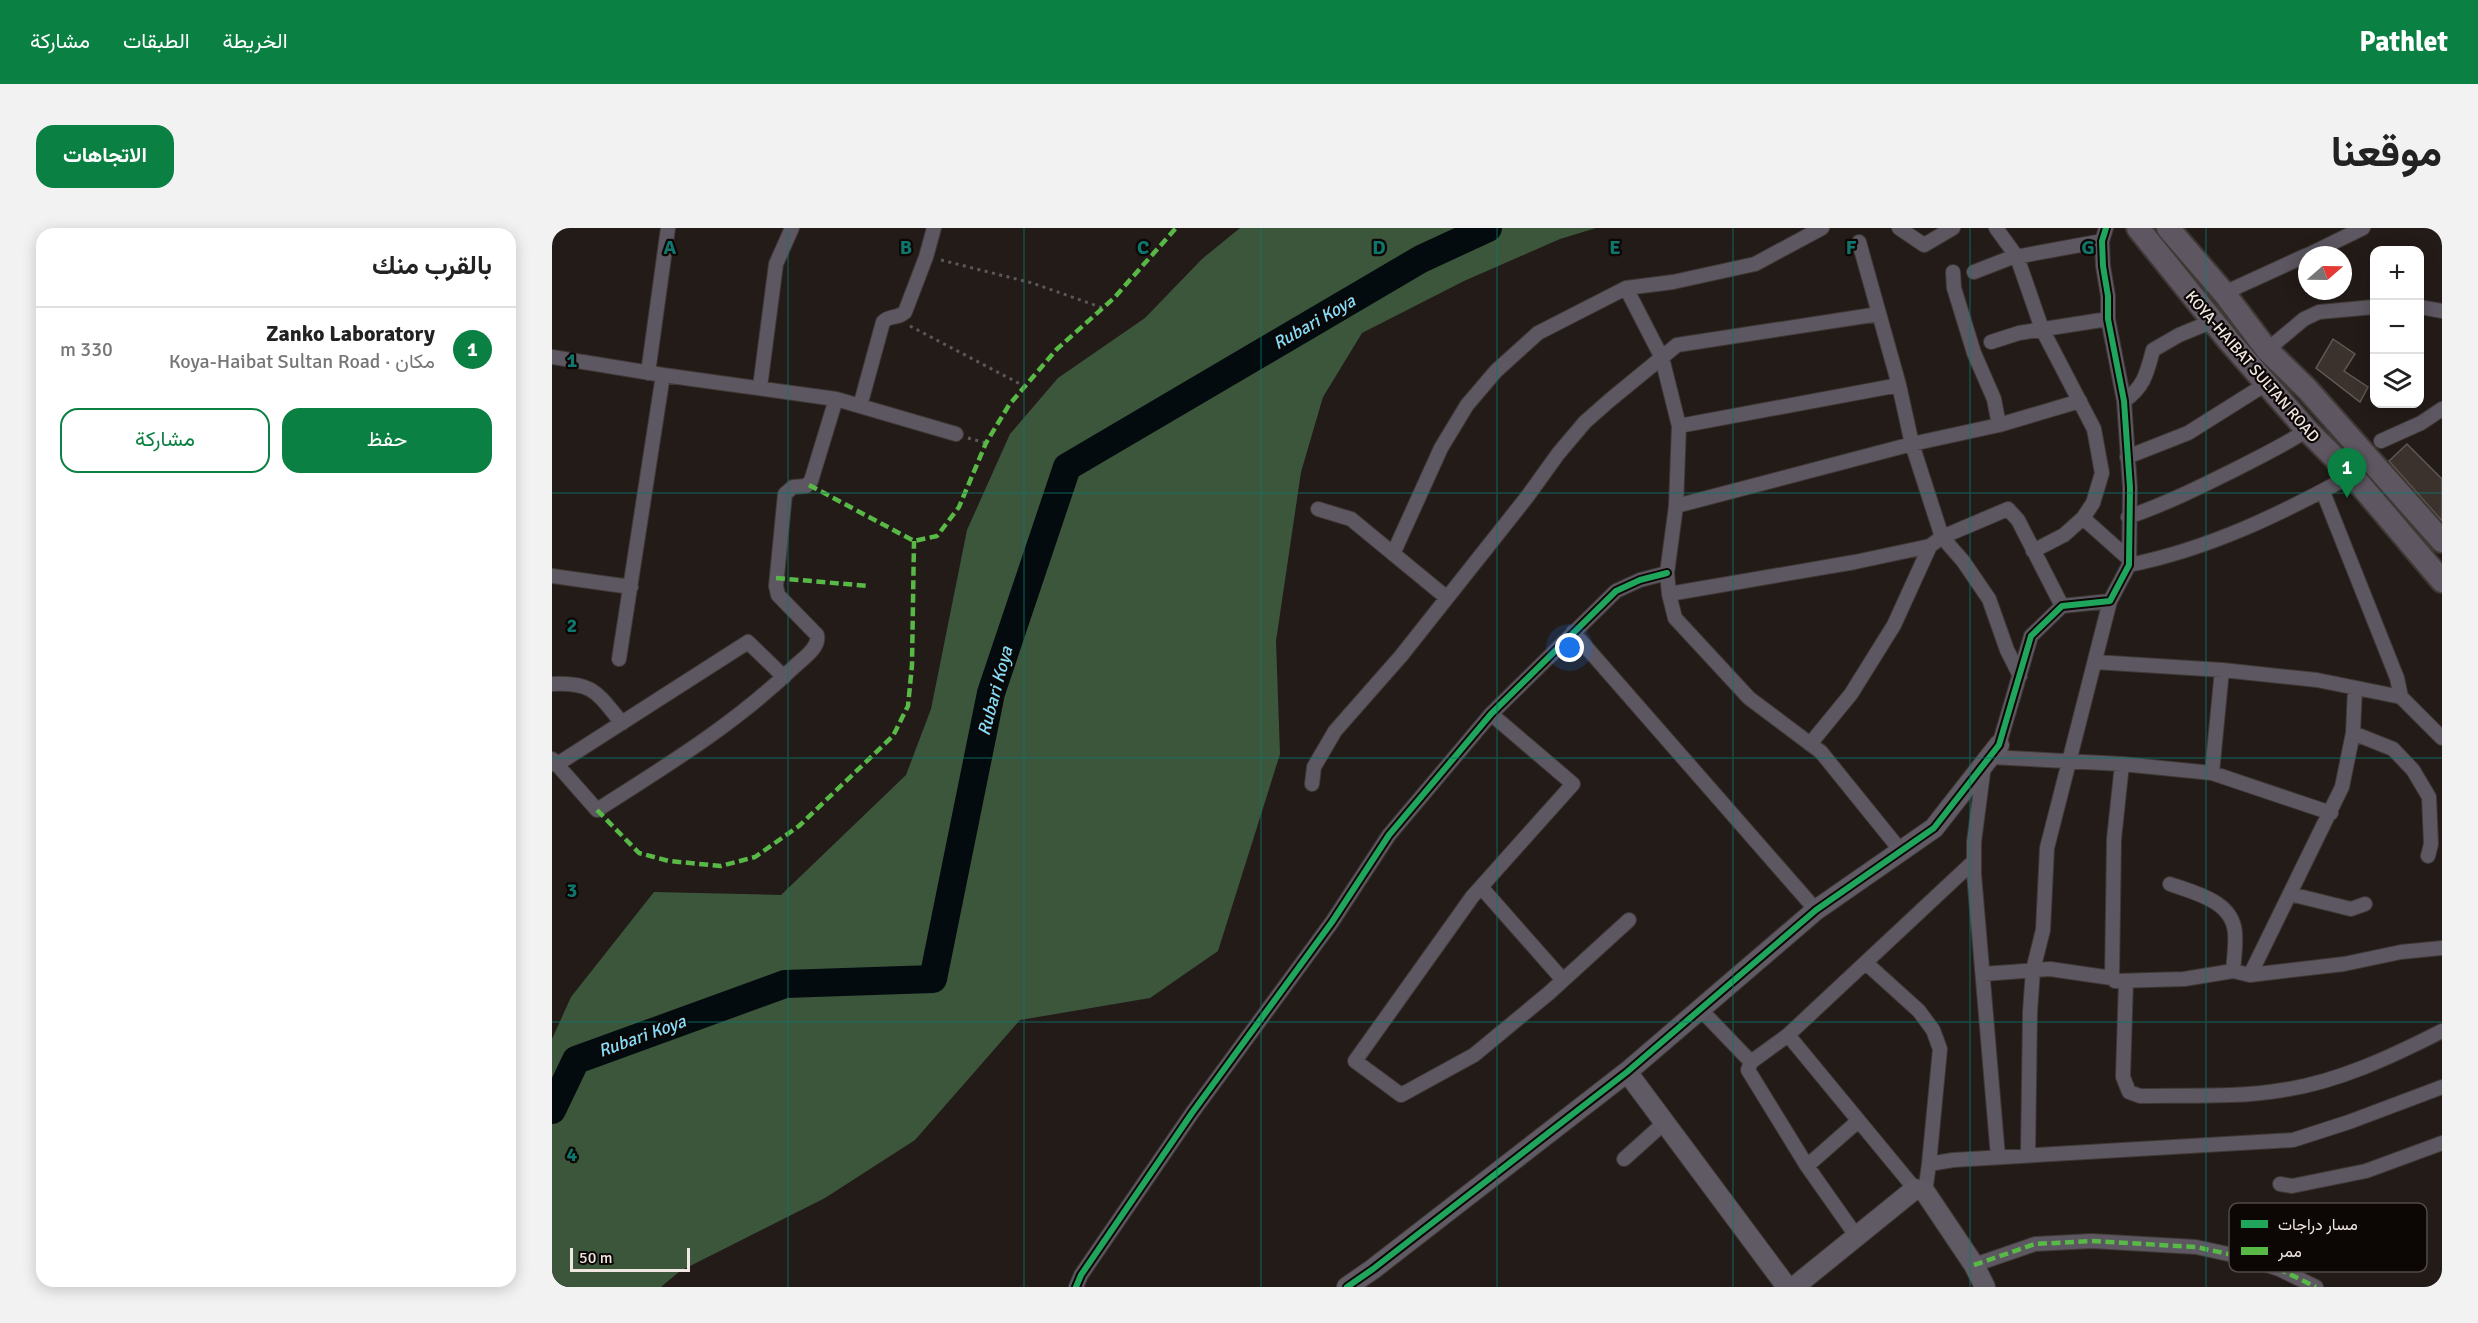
<!DOCTYPE html>
<html lang="ar">
<meta charset="utf-8">
<style>
:root{--surface:#fff;--page:#f2f2f2;--text:#222;--muted:#767676;--line:#e0e0e0;--accent:#0b8043}
body{margin:0;font-family:Signika,Vazirmatn,sans-serif;background:var(--page);color:var(--text);direction:rtl}
.controls{position:absolute;right:18px;top:18px;display:grid;overflow:hidden;border-radius:12px;box-shadow:0 3px 15px #0003}
.controls button{width:54px;height:54px;display:grid;place-items:center;padding:0;border:0;border-bottom:2px solid var(--line);background:var(--surface);color:var(--text);font:30px sans-serif}
.compass{position:absolute;left:1746px;top:18px;width:54px;height:54px;border-radius:50%;background:var(--surface);box-shadow:0 3px 15px #0003;rotate:70deg}
.scale{position:absolute;left:18px;bottom:15px;width:120px;box-sizing:border-box;padding-left:6px;border:3px solid #f1e7e2;border-top:0;font-size:16px;line-height:21px;white-space:nowrap;color:#f1e7e2;-webkit-text-stroke:4px #0c0705;paint-order:stroke}
.you{position:absolute;left:1018px;top:420px;width:21px;height:21px;margin:-15px;border:4px solid #fff;border-radius:50%;background:#1a73e8;box-shadow:0 0 0 9px #1a73e833}
.badge{display:grid;place-items:center;width:39px;height:39px;border-radius:50%;background:var(--accent);color:#fff;font-size:20px;font-weight:700}
.pin{position:absolute;translate:-50% -50px;filter:drop-shadow(0 2px 3px #0008)}
.pin::after{content:'';position:absolute;top:32px;width:21px;height:18px;background:inherit;clip-path:polygon(0 0,100% 0,50% 100%)}
.list{margin:0;padding:0;list-style:none}
h2{display:flex;justify-content:space-between;align-items:center;height:78px;margin:0;padding:0 24px;font-size:26px}
h2 small{font-size:20px;font-weight:400;color:var(--muted)}
.list li{display:grid;grid-template-columns:39px 1fr auto;gap:18px;align-items:center;box-sizing:border-box;height:84px;padding:0 24px;border-top:2px solid var(--line)}
.list b{display:block;font-size:22px;white-space:nowrap}
.list p{margin:0;font-size:20px;white-space:nowrap;color:var(--muted)}
.list em{font-size:20px;font-style:normal;color:var(--muted)}
.actions{display:flex;gap:12px;padding:18px 24px}
.actions a{flex:1;padding:14px 0;border:2px solid var(--accent);border-radius:18px;text-align:center;font-size:21px;color:var(--accent)}
.actions .main{background:var(--accent);color:#fff}
.icon{flex:none;width:33px;height:33px;fill:none;stroke:currentColor;stroke-width:2;stroke-linecap:round;stroke-linejoin:round}
.map{position:relative;flex:none;width:1890px;height:1059px;overflow:hidden;direction:ltr;border-radius:18px}
header{display:flex;align-items:center;gap:36px;box-sizing:border-box;height:84px;padding:0 30px;background:var(--accent);color:#fff}
header strong{font-size:28px}
nav{display:flex;gap:33px;margin-inline-start:auto;font-size:21px}
.intro{display:flex;align-items:center;justify-content:space-between;box-sizing:border-box;height:144px;padding:0 36px}
h1{margin:0;font-size:42px}
.button{padding:15px 27px;border-radius:18px;background:var(--accent);color:#fff;font-size:21px;font-weight:700}
main{display:flex;gap:36px;padding:0 36px}
aside{flex:1;background:var(--surface);border-radius:18px;box-shadow:0 3px 15px #0003}
.map>svg:first-child{display:block}
.forest{fill:#3c563b}
.lines{fill:none;stroke-linecap:round;stroke-linejoin:round}
.river{stroke:#030b0f;stroke-width:28}
.building{fill:#3c322d;stroke:#5e5854;stroke-width:1.5}
.street-casing{stroke:#3f3835;stroke-width:16}
.secondary-casing{stroke:#3f3835;stroke-width:22}
.primary-casing{stroke:#3f3835;stroke-width:26}
.path{stroke:#5c575b;stroke-width:3;stroke-dasharray:3 4.5;stroke-linecap:butt}
.street{stroke:#5c5761;stroke-width:14}
.secondary{stroke:#5f5a63;stroke-width:20}
.primary{stroke:#5e5761;stroke-width:22}
.quiet{stroke:#58b947;stroke-width:4.5;stroke-dasharray:9 4.5;stroke-linecap:butt}
.cycleway-casing{stroke:#0c0705;stroke-width:10}
.cycleway{stroke:#20a55d;stroke-width:6}
.grid{fill:none;stroke:#0f766e;stroke-width:1.5;stroke-opacity:0.55}
.labels{text-anchor:middle;stroke-width:4.5;stroke-linejoin:round;paint-order:stroke}
.street-label{font-size:16px;fill:#f1e7e2;stroke:#0c0705}
.water-label{font-size:18px;font-style:italic;fill:#86dcf8;stroke:#0c0705}
.key{fill:#0c0705;stroke:#514a47;stroke-width:1.5}
.key-label{font-size:16px;fill:#f1e7e2}
.grid-label{font-size:20px;text-anchor:middle;font-weight:bold;fill:#0f766e;stroke:#0c0705;stroke-width:4.5;stroke-linejoin:round;paint-order:stroke}
</style>
<header>
<strong>Pathlet</strong>
<nav><a>الخريطة</a><a>الطبقات</a><a>مشاركة</a></nav>
</header>
<div class="intro"><h1>موقعنا</h1><a class="button">الاتجاهات</a></div>
<main>
<div class="map">
<svg width="1890" height="1059" viewBox="0 0 1890 1059">
<rect width="100%" height="100%" fill="#231b18"/>
<path class="forest" d="M688 0H1044L1008 11 912 53 810 105 771 169 749 244 724 413 728 526 666 723 598 770 468 792 363 912 273 970 128 1043 109 1059H0V811L19 769 102 664 229 667 354 547 379 481 415 302 458 206 506 150 593 90 650 31Z"/>
<g class="lines">
<path class="river" d="M0 882 24 832 233 756 381 751 439 465 515 239 869 31 936 0"/>
</g>
<path class="building" d="M1781 111 1803 126 1792 143 1816 159 1808 174 1764 140Z
M1855 216 1890 251V293L1837 233Z"/>
<g class="lines">
<defs>
<path id="street" d="M1347 0 1372 17 1401 0
M1444 0 1465 29 1490 101 1542 201 1550 245 1541 275 1531 290 1577 331
M1307 14 1347 157 1360 216 1390 309 1411 333 1437 371 1455 422 1468 448
M1756 27 1811 0
M1401 44 1402 60 1422 125 1442 171 1447 197
M1422 44 1458 30 1550 13
M1074 60 1110 130 1127 198 1124 278 1115 345 1117 366 1123 390 1197 470 1269 524 1349 623
M1672 65 1755 27
M1868 79 1890 83
M1439 114 1467 105 1556 91
M1715 122 1752 91 1767 84 1822 79
M0 129 111 147 284 171 404 206
M96 145 116 0
M208 159 224 36 240 0
M1572 173C1592 159 1595 145 1601 122L1627 107 1661 93
M308 178 331 94C337 87 346 91 353 84L374 29 382 0
M1127 198 1347 157
M1829 213 1869 195 1890 181
M1575 229 1636 205 1714 156
M1771 264 1845 450 1849 469
M1124 278 1360 216 1447 197 1528 173
M766 281 799 291 895 370
M1576 289C1614 276 1650 258 1686 240 1709 228 1733 217 1755 202
M1481 323 1512 307 1531 290
M841 326 889 220 915 177 944 143 986 105 1074 60 1121 54 1203 36 1270 0
M1577 337C1657 321 1729 286 1800 247
M0 348 79 359
M1117 366 1303 334 1378 318 1390 309 1456 281 1466 292 1510 378
M1021 404 1264 682
M67 431 111 147
M1543 434 1670 442 1765 452 1849 469 1890 510
M0 456C42 454 45 465 70 495
M939 486 1021 556 920 669 803 833 849 867 922 827 997 765 1077 692
M1801 505 1841 521 1861 542 1877 569 1879 616 1876 628
M1258 516 1299 466 1342 397 1378 318
M1447 517 1479 408 1510 378 1558 373 1577 337 1578 260 1572 173 1556 91V68L1551 38 1550 13 1554 0
M1438 529 1570 536 1660 545 1779 585
M0 531 45 582C114 538 183 496 242 439 250 431 268 420 265 407L226 367 224 358 233 266 241 259 254 258 259 253 284 171
M4 537 196 414 232 449
M1432 537 1422 614V646L1446 929
M1660 545 1670 442
M760 556 762 539 783 503 849 428 975 269 1006 226 1033 194 1058 172 1125 117 1327 86
M1618 656C1643 665 1681 673 1683 705 1684 717 1682 731 1681 743
M929 659 1011 752
M1738 666 1799 681 1813 676
M1314 735 1367 783 1381 802 1388 821 1377 936
M1431 746 1498 741 1560 750 1563 753 1632 751 1681 743 1698 747 1792 736 1849 724 1890 720
M1698 747 1790 559 1801 505 1803 460
M1560 750 1562 611 1570 536
M1574 753 1571 849 1577 864 1588 868C1635 867 1684 870 1731 862 1786 854 1841 828 1890 803
M1149 782 1199 834
M1236 807 1363 961
M1476 927 1478 784 1481 742 1491 702 1495 620 1558 373
M1072 931 1112 895
M1255 938 1305 894
M1728 956 1740 958 1814 943 1890 915
M1373 964 1377 936 1401 932 1741 912 1797 894 1890 859
M1305 1009 1255 938 1196 842 1199 834 1236 807 1422 633
M1422 1037 1483 1016 1540 1013 1644 1019 1690 1029 1727 1041 1764 1059
M524 1059 529 1047 640 885 780 694 837 607 939 486 1064 363 1088 352 1115 345"/>
<path id="secondary" d="M1075 844 1235 1059
M795 1059 821 1041 1075 844 1264 682 1382 600 1447 517
M1242 1059 1363 961 1373 964 1422 1037 1433 1059"/>
<path id="primary" d="M1586 0 1677 113 1755 202 1800 247 1890 353
M1616 0 1672 65 1715 122 1755 161 1890 313"/>
</defs>
<use href="#street" class="street-casing"/>
<use href="#secondary" class="secondary-casing"/>
<use href="#primary" class="primary-casing"/>
<path class="path" d="M389 32 480 55 551 80
M358 98 472 158
M416 210 434 215"/>
<use href="#street" class="street"/>
<use href="#secondary" class="secondary"/>
<use href="#primary" class="primary"/>
<path class="quiet" d="M257 257 362 313 385 308 407 279 434 215 457 177 505 121 562 70 624 0
M224 350 317 358
M45 582 87 625 117 633 169 638 203 629 247 598 341 508 356 478 360 437 362 313
M1422 1037 1483 1016 1540 1013 1644 1019 1690 1029 1727 1041 1764 1059"/>
<defs>
<path id="cycleway" d="M524 1059 529 1047 640 885 780 694 837 607 939 486 1064 363 1088 352 1115 345
M795 1059 821 1041 1075 844 1264 682 1382 600 1447 517 1479 408 1510 378 1558 373 1577 337 1578 260 1572 173 1556 91V68L1551 38 1550 13 1554 0"/>
</defs>
<use href="#cycleway" class="cycleway-casing"/>
<use href="#cycleway" class="cycleway"/>
</g>
<path class="grid" d="M236 0V1059M472 0V1059M709 0V1059M945 0V1059M1181 0V1059M1418 0V1059M1654 0V1059M0 265H1890M0 530H1890M0 794H1890"/>
<g class="labels">
<g class="street-label">
<text transform="translate(1701 138) rotate(49)" y="6">KOYA-HAIBAT SULTAN ROAD</text>
</g>
<g class="water-label">
<text transform="translate(762 94) rotate(-30)" y="6">Rubari Koya</text>
<text transform="translate(443 463) rotate(-75)" y="6">Rubari Koya</text>
<text transform="translate(90 808) rotate(-20)" y="6">Rubari Koya</text>
</g>
</g>
<rect x="1677" y="975" width="198" height="69" rx="9" class="key"/>
<rect x="1689" y="992" width="27" height="8" fill="#20a55d"/>
<rect x="1689" y="1019" width="27" height="8" fill="#58b947"/>
<g class="key-label">
<text x="1726" y="1002">مسار دراجات</text>
<text x="1726" y="1029">ممر</text>
</g>
<g class="grid-label">
<text x="118" y="26">A</text>
<text x="354" y="26">B</text>
<text x="591" y="26">C</text>
<text x="827" y="26">D</text>
<text x="1063" y="26">E</text>
<text x="1299" y="26">F</text>
<text x="1536" y="26">G</text>
<text x="20" y="139">1</text>
<text x="20" y="404">2</text>
<text x="20" y="669">3</text>
<text x="20" y="933">4</text>
</g>
</svg>
<div class="controls">
<button>+</button>
<button>−</button>
<button><svg class="icon" aria-label="layers" viewBox="0 0 24 24"><path d="M12 4l9 5-9 5-9-5zM3 14l9 5 9-5"/></svg></button>
</div>
<svg class="compass" viewBox="-18 -18 36 36"><path d="M0-13l5 13h-10z" fill="#e53935"/><path d="M0 13l5-13h-10z" fill="#767676"/></svg>
<div class="scale">50 m</div>
<div class="you"></div>
<div class="pin badge" style="left:1795px;top:270px">1</div>
</div>
<aside>
<h2>بالقرب منك<small></small></h2>
<ul class="list">
<li><span class="badge">1</span><div><b>Zanko Laboratory</b><p>مكان · Koya-Haibat Sultan Road</p></div><em>330 m</em></li>
</ul>
<div class="actions"><a class="main">حفظ</a><a>مشاركة</a></div>
</aside>
</main>
